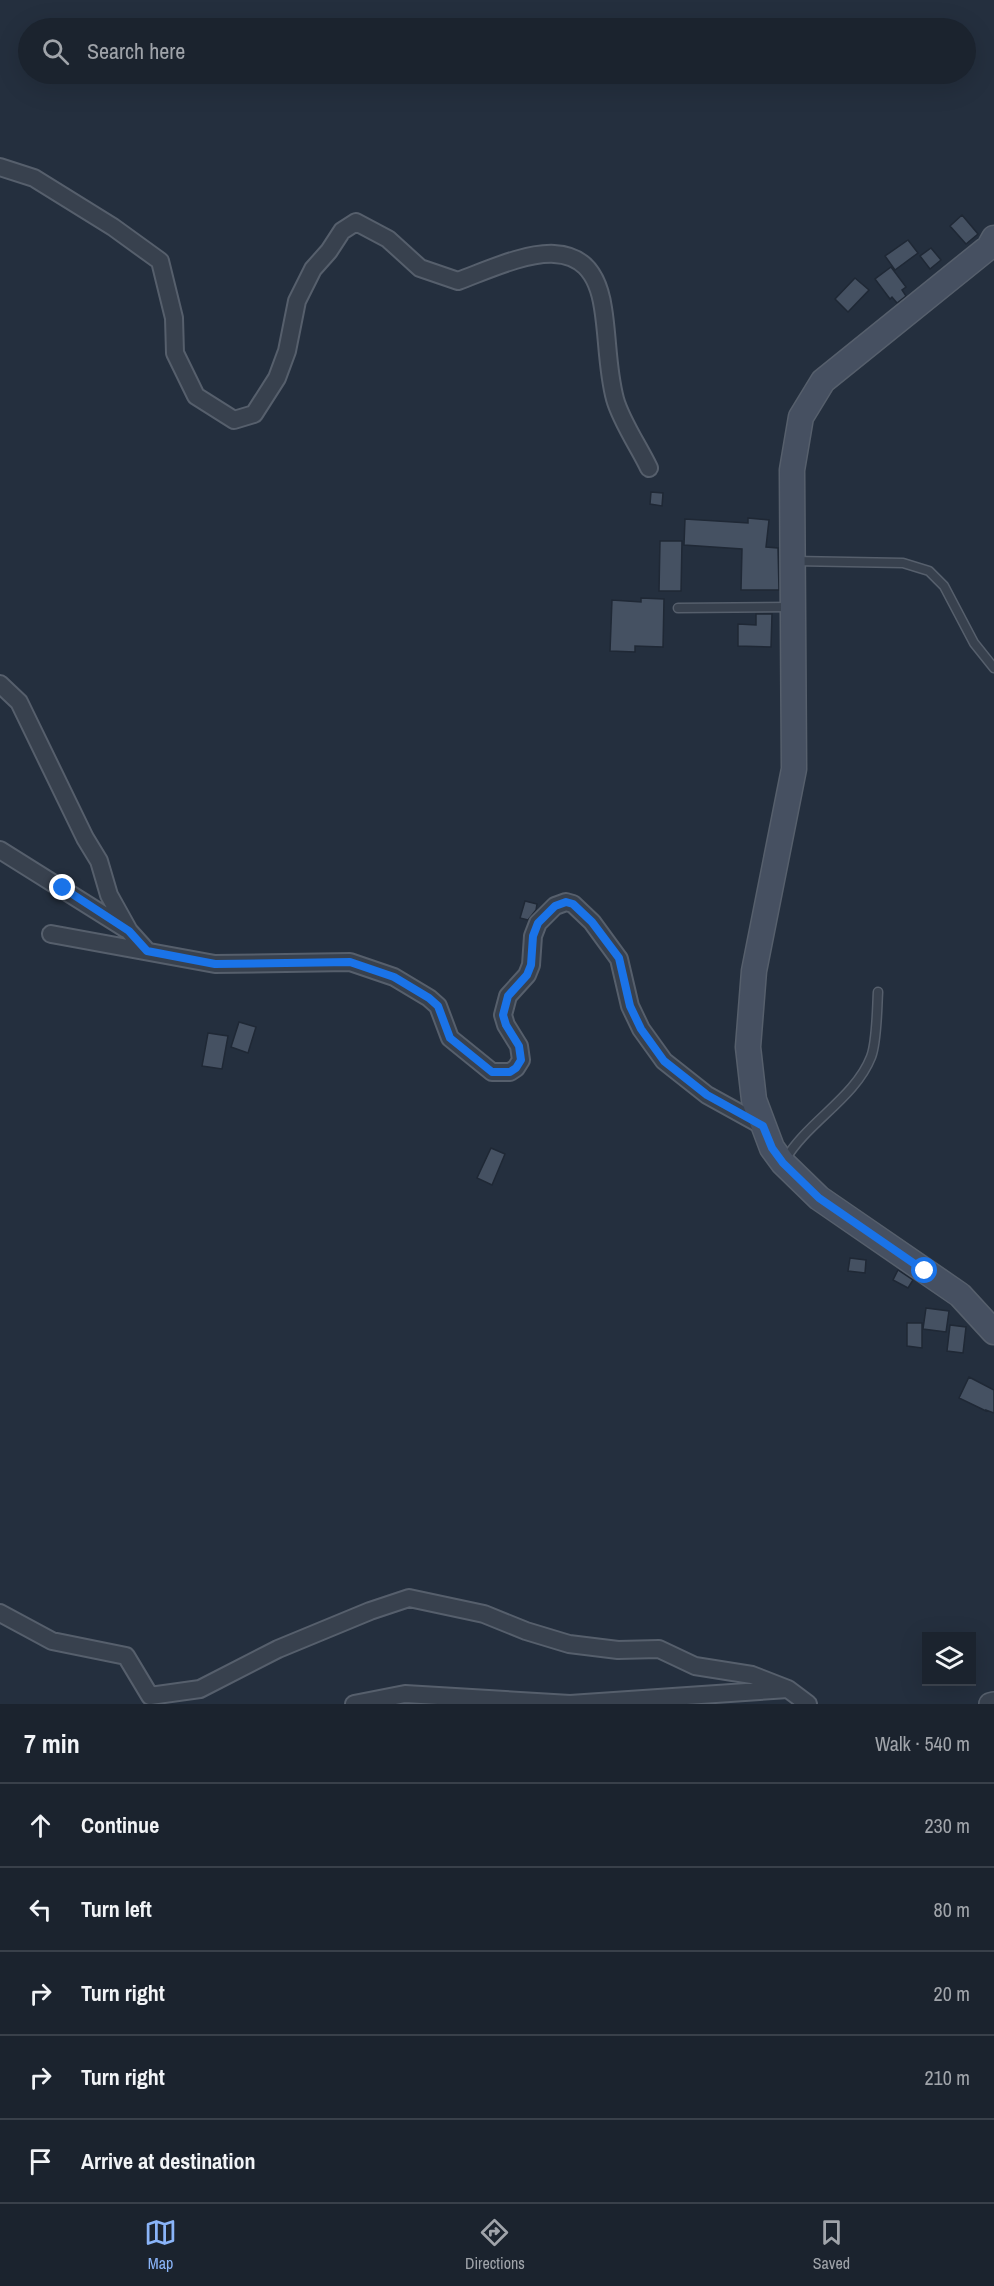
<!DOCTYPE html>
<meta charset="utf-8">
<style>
:root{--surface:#1b232e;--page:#242b36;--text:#f1f3f6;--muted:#a0a4aa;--line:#39404a;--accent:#8ab4f8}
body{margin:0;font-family:"Archivo Narrow",sans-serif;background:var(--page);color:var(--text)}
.controls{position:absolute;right:18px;bottom:18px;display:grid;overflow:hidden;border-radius:0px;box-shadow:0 6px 24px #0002}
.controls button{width:54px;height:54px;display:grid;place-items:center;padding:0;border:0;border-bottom:2px solid var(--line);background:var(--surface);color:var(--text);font:30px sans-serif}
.stop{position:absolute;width:18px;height:18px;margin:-14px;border:4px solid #1a73e8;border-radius:50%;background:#fff}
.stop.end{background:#1a73e8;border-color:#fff;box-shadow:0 2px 6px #0008}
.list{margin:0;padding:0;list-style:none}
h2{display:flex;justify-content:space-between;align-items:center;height:78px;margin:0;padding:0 24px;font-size:26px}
h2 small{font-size:20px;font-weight:400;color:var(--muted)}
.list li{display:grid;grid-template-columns:39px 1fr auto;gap:18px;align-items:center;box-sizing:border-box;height:84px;padding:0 24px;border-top:2px solid var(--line)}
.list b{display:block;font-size:22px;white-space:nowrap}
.list em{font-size:20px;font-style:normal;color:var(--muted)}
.icon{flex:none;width:33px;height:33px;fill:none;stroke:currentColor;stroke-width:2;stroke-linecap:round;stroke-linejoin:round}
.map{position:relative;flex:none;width:994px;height:1704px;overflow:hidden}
.search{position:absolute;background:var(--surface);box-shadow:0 6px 24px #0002;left:18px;right:18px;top:18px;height:66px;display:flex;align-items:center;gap:15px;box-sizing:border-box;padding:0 21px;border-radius:33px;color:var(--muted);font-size:22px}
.sheet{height:498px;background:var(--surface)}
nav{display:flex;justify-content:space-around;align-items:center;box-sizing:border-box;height:84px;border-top:2px solid var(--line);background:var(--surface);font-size:16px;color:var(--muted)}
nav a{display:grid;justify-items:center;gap:3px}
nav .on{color:var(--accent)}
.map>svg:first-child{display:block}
.building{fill:#455162;stroke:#1f2835;stroke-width:1.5}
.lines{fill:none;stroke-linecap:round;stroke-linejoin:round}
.service-casing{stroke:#565f6c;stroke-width:11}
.minor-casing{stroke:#565f6c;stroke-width:20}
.tertiary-casing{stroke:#565f6c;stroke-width:24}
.secondary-casing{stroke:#565f6c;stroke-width:27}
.service{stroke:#38414e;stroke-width:8}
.minor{stroke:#38414e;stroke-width:16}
.tertiary{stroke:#38414e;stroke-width:21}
.secondary{stroke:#465061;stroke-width:24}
.route{stroke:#1a73e8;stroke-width:8}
</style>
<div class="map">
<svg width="994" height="1704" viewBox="0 0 994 1704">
<rect width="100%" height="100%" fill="#242f3e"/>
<path class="building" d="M962 215 978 234 966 244 950 226Z
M908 240 918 253 895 270 885 256Z
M931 248 941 260 930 269 920 256Z
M891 267 906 287 902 290 906 296 897 303 892 297 890 299 875 279Z
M855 278 869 290 848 312 835 299Z
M651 492 663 493 662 506 650 504Z
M748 518 769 520 766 547 778 548 779 590H741L742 549 684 545 685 519 748 523Z
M660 541H682L681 591H659Z
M641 598 664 599 663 647 635 646V652L610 651 612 600 641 602Z
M756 614H772L771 647 738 646V624L756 625Z
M525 901 537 904 536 910 528 920 520 918Z
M239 1022 256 1027 248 1053 231 1047Z
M208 1033 228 1036 222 1069 202 1066Z
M491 1148 505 1154 492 1185 477 1178Z
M850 1258 866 1260 865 1273 848 1271Z
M898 1270 913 1280 908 1288 893 1280Z
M926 1308 949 1311 946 1332 923 1329Z
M907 1323H922V1348L907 1346Z
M950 1325 966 1327 963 1353 947 1351Z
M969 1377 994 1390V1413L986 1410V1411L959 1398Z"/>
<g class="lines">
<defs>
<path id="service" d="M794 561 903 563 929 571 944 586 974 643 994 668
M678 608 791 607
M785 1160C807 1122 855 1098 871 1057 877 1042 877 1008 878 992"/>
<path id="minor" d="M0 167 34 178 113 227 160 261 174 318 175 353 196 396 234 420 254 414 277 378 287 351 297 301 313 269 329 251 342 231 356 222 388 239 420 268 458 281C512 261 590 220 603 308 608 338 607 369 615 399 621 421 639 447 649 468
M0 684 19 702 85 838 99 861 109 895 129 931 147 951
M0 850 126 929
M51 934 215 964 350 962 394 977 429 998 438 1006 450 1038 492 1072H510L516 1068 521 1060 519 1046 506 1025 503 1015 508 996 527 975 531 965 533 936 538 923 555 906 566 902 573 904 592 922 619 959 630 1006 641 1029 664 1061 707 1095 763 1126
M0 1613 52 1641 126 1656 150 1696 200 1689 278 1649 370 1611 409 1598 484 1614 526 1631 569 1644 618 1650 659 1649 695 1666 752 1675 788 1689
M354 1704 405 1694 570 1704 788 1689 808 1704"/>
<path id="tertiary" d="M990 1704 994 1703"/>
<path id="secondary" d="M994 238 989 247 823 381 801 417 792 470 794 769 754 971 748 1047 754 1100 772 1148 783 1163 819 1198 960 1295 994 1332"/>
</defs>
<use href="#service" class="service-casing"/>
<use href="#minor" class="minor-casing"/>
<use href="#tertiary" class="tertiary-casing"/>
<use href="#secondary" class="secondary-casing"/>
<use href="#service" class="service"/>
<use href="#minor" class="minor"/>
<use href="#tertiary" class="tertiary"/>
<use href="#secondary" class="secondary"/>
</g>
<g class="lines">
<path class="route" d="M63 888 129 931 147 951 215 964 350 962 394 977 429 998 438 1006 450 1038 492 1072H510L516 1068 521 1060 519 1046 506 1025 503 1015 508 996 527 975 531 965 533 936 538 923 555 906 566 902 573 904 592 922 619 958 630 1006 641 1029 664 1061 707 1095 763 1126 772 1148 783 1163 819 1198 925 1271"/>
</g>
</svg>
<div class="controls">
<button><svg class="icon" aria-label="layers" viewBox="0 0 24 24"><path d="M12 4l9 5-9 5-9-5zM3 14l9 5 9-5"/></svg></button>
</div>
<div class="stop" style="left:925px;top:1271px"></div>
<div class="stop end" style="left:63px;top:888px"></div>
<div class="search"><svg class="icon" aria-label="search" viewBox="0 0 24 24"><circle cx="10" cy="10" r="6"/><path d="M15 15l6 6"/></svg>Search here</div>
</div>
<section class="sheet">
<h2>7 min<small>Walk · 540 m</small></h2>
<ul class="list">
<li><svg class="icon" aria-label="ahead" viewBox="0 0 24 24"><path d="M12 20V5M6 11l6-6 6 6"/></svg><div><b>Continue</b></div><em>230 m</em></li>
<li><svg class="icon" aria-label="left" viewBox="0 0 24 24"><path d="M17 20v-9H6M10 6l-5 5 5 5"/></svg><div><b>Turn left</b></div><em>80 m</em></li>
<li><svg class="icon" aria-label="right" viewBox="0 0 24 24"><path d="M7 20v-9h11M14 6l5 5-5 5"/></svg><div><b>Turn right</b></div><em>20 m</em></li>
<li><svg class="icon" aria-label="right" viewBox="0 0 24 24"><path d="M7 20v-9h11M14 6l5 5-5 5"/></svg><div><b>Turn right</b></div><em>210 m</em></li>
<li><svg class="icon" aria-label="arrive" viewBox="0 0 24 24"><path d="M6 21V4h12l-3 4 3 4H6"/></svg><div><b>Arrive at destination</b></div></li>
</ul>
</section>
<nav>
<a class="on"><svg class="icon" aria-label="map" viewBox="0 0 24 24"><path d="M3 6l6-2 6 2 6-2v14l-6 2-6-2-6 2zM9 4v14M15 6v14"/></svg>Map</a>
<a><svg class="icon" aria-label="directions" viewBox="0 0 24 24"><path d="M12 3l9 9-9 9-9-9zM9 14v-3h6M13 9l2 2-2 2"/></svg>Directions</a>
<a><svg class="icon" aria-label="saved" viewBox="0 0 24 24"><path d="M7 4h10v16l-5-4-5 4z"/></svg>Saved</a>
</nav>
